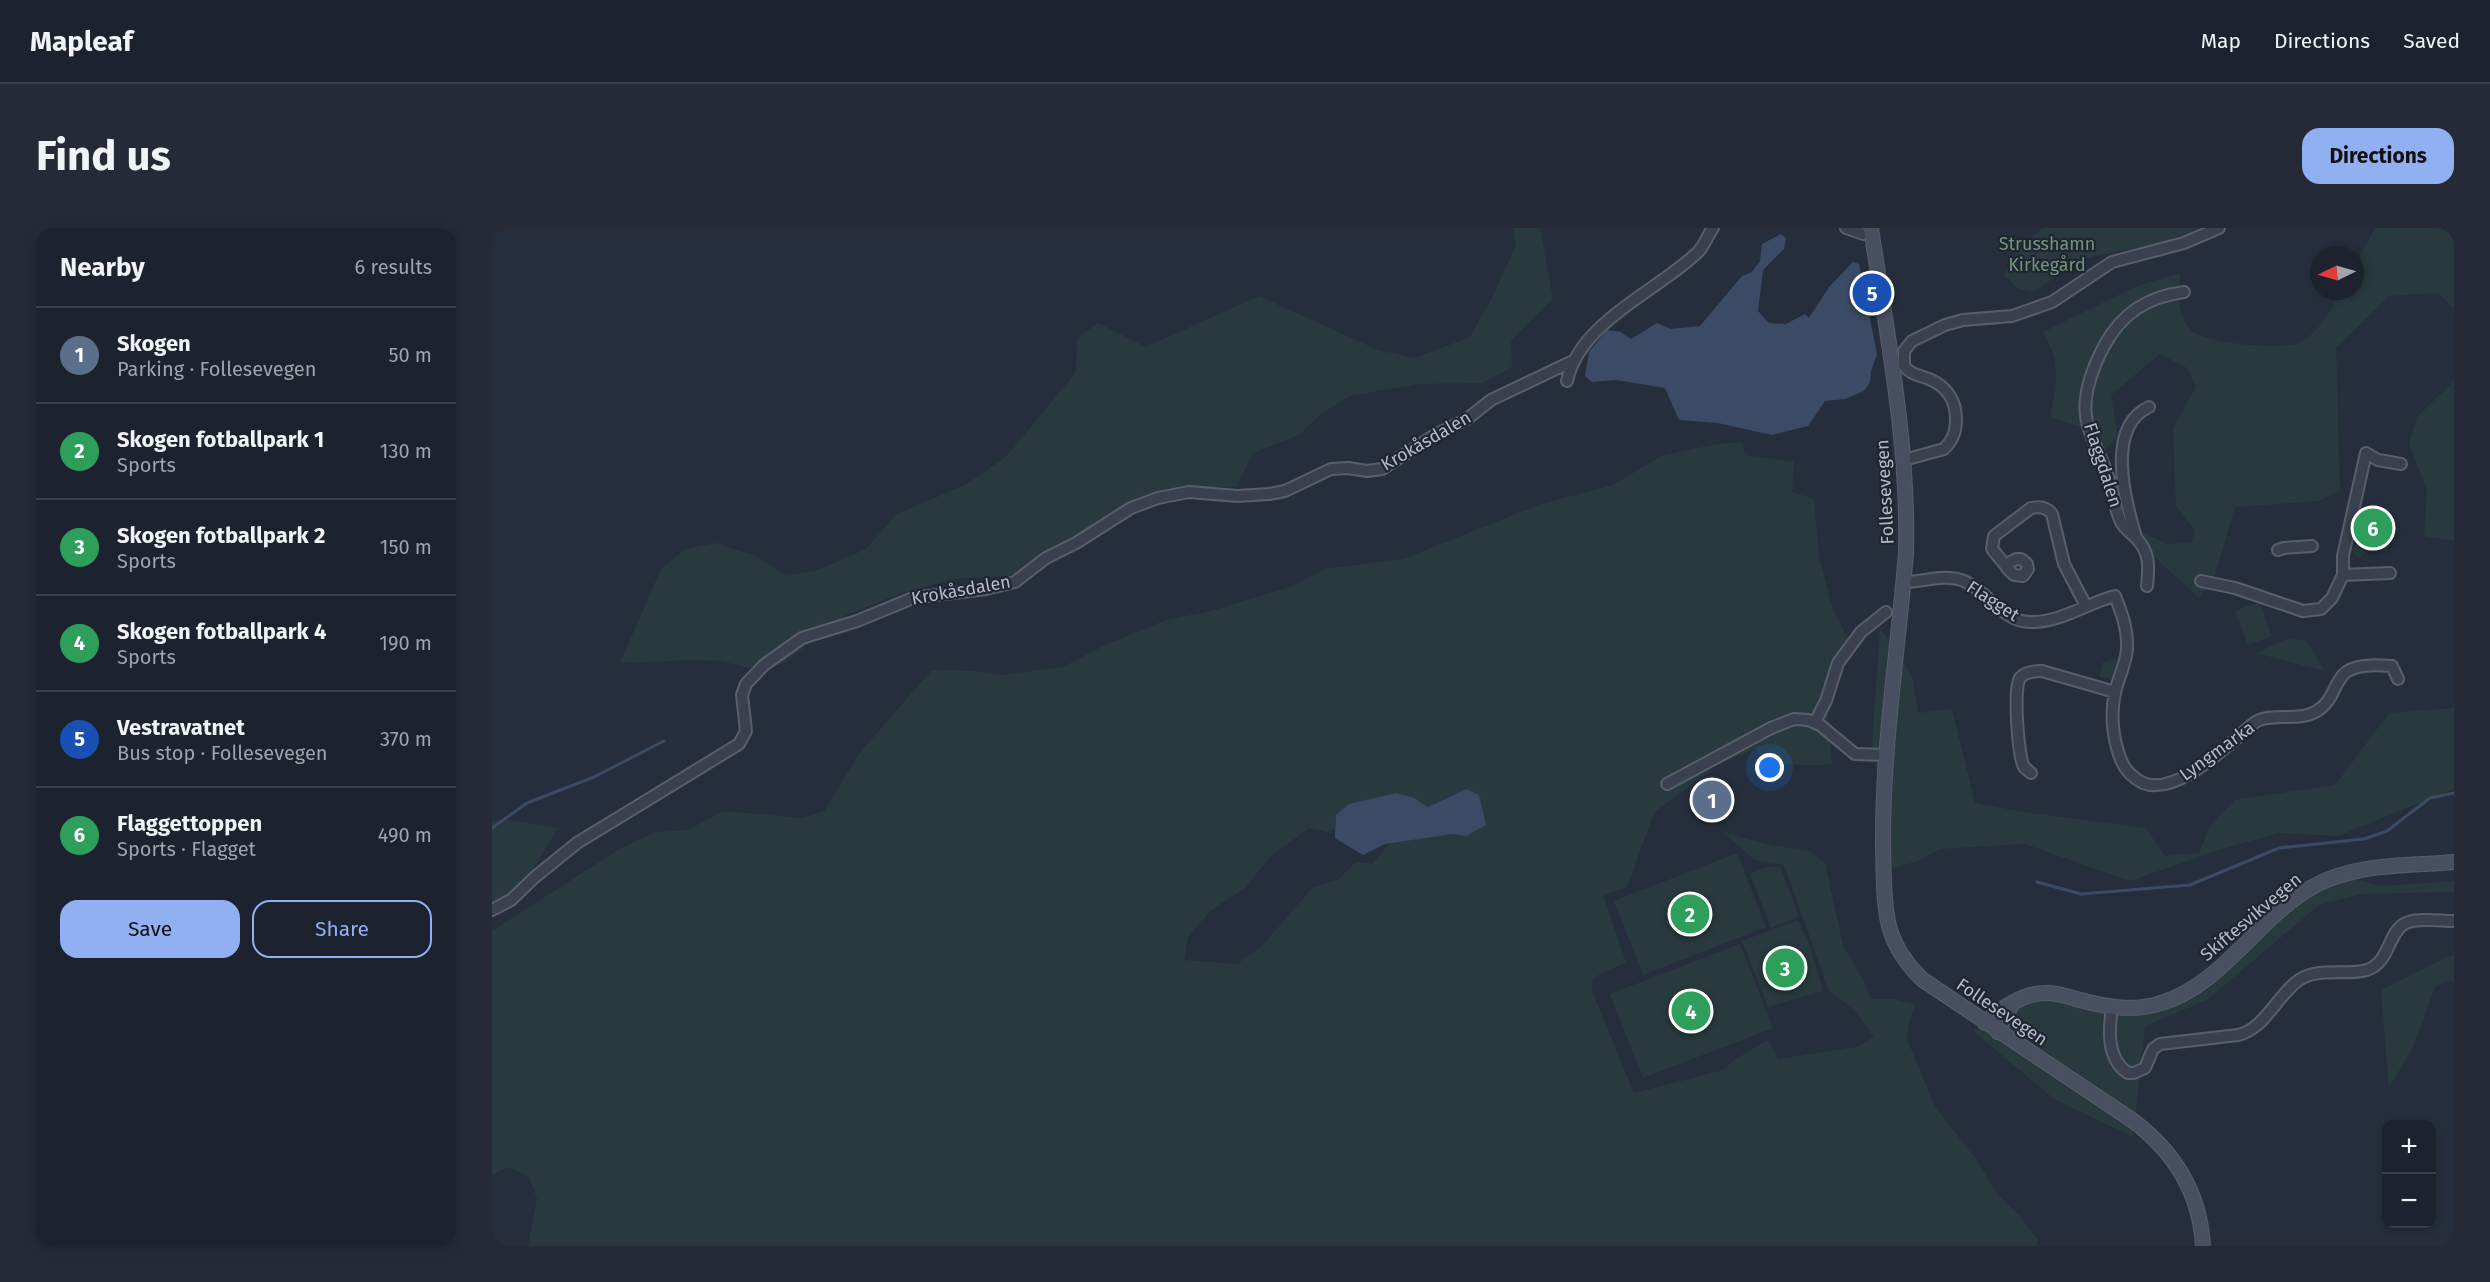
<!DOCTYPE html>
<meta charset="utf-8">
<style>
:root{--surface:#1c222e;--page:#252a36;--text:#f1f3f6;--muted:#a0a4aa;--line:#3a3f4a;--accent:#91b0f1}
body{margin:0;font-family:"Fira Sans",sans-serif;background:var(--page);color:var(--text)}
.controls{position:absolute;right:18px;bottom:18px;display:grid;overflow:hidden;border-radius:12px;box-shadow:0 3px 9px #0003}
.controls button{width:54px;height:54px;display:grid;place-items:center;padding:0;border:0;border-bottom:2px solid var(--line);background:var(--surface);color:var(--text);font:30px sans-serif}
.compass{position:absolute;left:1818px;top:18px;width:54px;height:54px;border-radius:50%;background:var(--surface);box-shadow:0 3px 9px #0003;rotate:265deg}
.you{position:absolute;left:1278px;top:540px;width:21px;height:21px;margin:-15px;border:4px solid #fff;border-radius:50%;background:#1a73e8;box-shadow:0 0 0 9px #1a73e833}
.badge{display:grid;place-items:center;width:39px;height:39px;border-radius:50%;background:var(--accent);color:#fff;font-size:20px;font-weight:700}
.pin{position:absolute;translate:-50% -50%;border:3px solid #fff;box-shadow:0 2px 6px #0006}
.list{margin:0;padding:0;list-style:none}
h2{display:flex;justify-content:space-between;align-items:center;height:78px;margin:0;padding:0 24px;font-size:26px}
h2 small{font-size:20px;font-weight:400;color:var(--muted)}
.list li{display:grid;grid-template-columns:39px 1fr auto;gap:18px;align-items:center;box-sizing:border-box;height:96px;padding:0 24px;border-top:2px solid var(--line)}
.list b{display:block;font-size:22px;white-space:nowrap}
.list p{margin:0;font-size:20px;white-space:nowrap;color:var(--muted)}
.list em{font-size:20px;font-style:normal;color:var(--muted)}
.actions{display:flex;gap:12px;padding:18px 24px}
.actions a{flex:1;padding:14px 0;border:2px solid var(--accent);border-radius:18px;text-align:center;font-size:21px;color:var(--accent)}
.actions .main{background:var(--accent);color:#111}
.map{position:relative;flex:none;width:1962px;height:1018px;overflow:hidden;border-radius:18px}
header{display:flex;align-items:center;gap:36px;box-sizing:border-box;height:84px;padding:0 30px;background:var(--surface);border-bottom:2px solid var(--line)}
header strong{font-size:28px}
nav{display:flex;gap:33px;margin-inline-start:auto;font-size:21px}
.intro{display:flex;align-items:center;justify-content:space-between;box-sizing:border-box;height:144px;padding:0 36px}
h1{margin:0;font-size:42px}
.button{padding:15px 27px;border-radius:18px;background:var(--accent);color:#111;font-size:21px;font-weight:700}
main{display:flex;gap:36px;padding:0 36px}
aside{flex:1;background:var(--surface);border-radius:18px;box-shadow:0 3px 9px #0003}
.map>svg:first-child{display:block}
.green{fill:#283a3e;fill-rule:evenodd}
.water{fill:#3c4b65}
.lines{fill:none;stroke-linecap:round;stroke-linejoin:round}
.stream{stroke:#3c4b65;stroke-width:3}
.street-casing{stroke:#585e6b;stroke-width:14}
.secondary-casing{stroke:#585e6b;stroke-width:16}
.street{stroke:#3a404d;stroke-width:10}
.secondary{stroke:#484f60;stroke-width:14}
.labels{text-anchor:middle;stroke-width:4.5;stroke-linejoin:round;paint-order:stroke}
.park-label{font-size:18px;fill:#6e977a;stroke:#1f2532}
.street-label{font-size:18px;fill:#b6bbc8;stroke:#1f2532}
</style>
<header>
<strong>Mapleaf</strong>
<nav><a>Map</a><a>Directions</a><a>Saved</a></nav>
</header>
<div class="intro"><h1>Find us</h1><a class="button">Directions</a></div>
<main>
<aside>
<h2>Nearby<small>6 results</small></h2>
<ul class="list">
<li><span class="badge" style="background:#5c6f8a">1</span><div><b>Skogen</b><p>Parking · Follesevegen</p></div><em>50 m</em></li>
<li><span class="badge" style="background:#2e9e5b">2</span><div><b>Skogen fotballpark 1</b><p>Sports</p></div><em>130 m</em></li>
<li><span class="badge" style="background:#2e9e5b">3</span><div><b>Skogen fotballpark 2</b><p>Sports</p></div><em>150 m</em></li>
<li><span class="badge" style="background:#2e9e5b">4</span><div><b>Skogen fotballpark 4</b><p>Sports</p></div><em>190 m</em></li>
<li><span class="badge" style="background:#1a4fb4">5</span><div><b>Vestravatnet</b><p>Bus stop · Follesevegen</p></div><em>370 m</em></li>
<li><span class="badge" style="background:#2e9e5b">6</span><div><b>Flaggettoppen</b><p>Sports · Flagget</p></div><em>490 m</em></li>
</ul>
<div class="actions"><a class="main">Save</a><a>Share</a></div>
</aside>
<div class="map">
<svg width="1962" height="1018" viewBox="0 0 1962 1018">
<rect width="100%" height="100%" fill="#262e3d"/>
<path class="green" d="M1021 0H1048L1061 71 1019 112 1020 139 991 155 927 156 857 168 828 187 807 207 761 225 745 258 667 264 637 275 526 347 462 351 407 366 352 388 292 435 269 443 229 433 202 432 128 435 169 341 193 321 223 315 266 329 294 348 326 342 374 321 405 286 473 257 514 229 584 144 585 110 606 95 654 119 767 68 886 122 923 130 978 109 1001 68 1024 17Z
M1551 0H1712L1666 16 1598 29 1573 42 1542 64 1525 60 1512 47 1527 20Z
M1883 0H1962V80L1946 65 1897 68 1844 120 1848 263 1826 273 1743 279 1723 347 1707 370 1658 325 1648 303 1675 316 1699 315 1703 302 1684 278 1681 200 1704 159 1695 140 1668 126 1619 167 1626 209 1607 226 1601 203 1558 189C1565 154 1570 137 1551 104L1645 58 1688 45C1687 66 1684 85 1699 102 1711 116 1796 123 1810 114 1829 101 1839 82 1849 63H1863V37Z
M1962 153V313L1932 308 1935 262 1917 216 1925 189Z
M1251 214 1253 227 1302 234 1300 264 1322 271 1327 329 1341 382 1359 416 1346 438 1335 478 1340 536C1320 539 1303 535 1283 537L1262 521 1222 539 1162 585 1135 659 1111 667 1134 734 1101 750 1100 763 1142 865 1231 842 1242 832 1276 812 1286 831 1364 819 1382 809 1362 782 1337 763 1292 637 1263 632 1231 604 1282 618 1318 623 1333 635 1351 717 1374 757 1378 771H1400L1423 776 1416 799 1415 811 1443 879 1484 931 1505 966 1527 987 1546 1012 1544 1018H36L45 971 37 948 15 939 0 948V703L129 620 164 604 196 602 231 583 311 590 332 583 369 523 440 442 482 443 510 447 571 439 613 417 674 392 719 383 801 358 833 341 911 331 1049 276 1121 257 1171 227 1226 216ZM974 561 975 608 961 606 898 615 880 636 864 634 847 651 820 660 771 717 745 736 692 732 696 709 718 683 753 660 778 629 817 600 838 605 843 600 844 587 922 570 936 579Z
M1869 290 1897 294 1896 309 1865 306Z
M1864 307 1897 311 1895 323H1876L1868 329 1861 326Z
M1767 374 1780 408 1756 417 1743 383Z
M1388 400 1420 447 1426 485 1460 481 1483 575 1538 585 1654 600 1673 628 1707 625 1718 598 1743 572 1843 557 1897 485 1962 480V561L1846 608 1787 605 1733 620 1638 653 1533 616 1447 621 1429 632 1386 645 1396 607 1380 517Z
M1795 411 1813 412C1822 422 1825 433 1833 443L1763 425Z
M1622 431 1626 433 1619 451 1607 448 1611 434Z
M12 591 66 600 30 659 0 682V593Z
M1245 625 1274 699 1151 747 1122 673Z
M1288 638 1307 689 1279 700 1258 646 1272 640Z
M1859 651 1890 658 1962 653V664L1870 666 1827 677 1715 772 1653 798 1641 909 1562 871 1481 803 1545 763 1645 780 1699 758 1797 670Z
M1306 692 1318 718 1331 763 1276 779 1250 713Z
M1248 716 1281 800 1151 850 1118 766Z
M1962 727V754L1956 752 1943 759 1921 819 1897 860 1889 762 1955 729Z"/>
<path class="water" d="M1289 6 1294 10 1292 21 1271 42 1266 83 1277 95 1294 96 1313 86 1317 90 1337 59 1361 34 1367 36 1370 51 1369 60 1375 76 1385 126 1379 143 1378 154 1372 163 1353 171 1333 173 1316 198 1280 207 1226 195 1187 192 1173 160 1124 152 1100 154 1093 148 1097 124 1115 102 1129 104 1139 111 1165 95 1179 101 1208 98 1250 48 1260 44 1268 33 1270 16Z
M974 561 987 567 994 597 974 608 961 606 893 616 871 627 843 610 844 587 857 576 904 565 922 570 936 579Z"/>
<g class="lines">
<path class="stream" d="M0 600 35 575 102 549 172 513
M1545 654 1589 666 1698 657 1787 620 1872 611 1895 603 1938 570 1962 565"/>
<defs>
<path id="street" d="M1354 0 1371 6 1380 5
M1075 153C1088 93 1166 63 1206 24 1213 17 1215 8 1221 0
M1412 232 1452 221C1461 212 1464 204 1464 191 1464 172 1454 158 1437 151 1427 147 1419 147 1412 138V123L1420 113 1453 97 1471 92 1520 88 1560 74 1620 34 1692 15 1727 0
M1644 309C1633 273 1613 199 1657 179
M1786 322 1792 320 1820 318
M1524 331H1529L1535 336 1536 341 1531 348 1522 347 1515 340 1517 335Z
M1514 338 1500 321 1502 308 1539 280C1548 278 1555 279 1560 286L1572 336 1594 378
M1851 347 1898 345
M1709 353 1743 360 1811 383 1829 381 1840 370 1851 347V328L1874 225 1886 232 1909 236
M1412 354C1432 354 1453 345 1472 353 1496 363 1510 394 1538 394 1568 395 1595 375 1623 368 1630 386 1636 401 1635 421 1634 436 1626 450 1623 465 1618 486 1621 512 1629 532 1633 542 1641 550 1651 555 1681 567 1724 528 1746 509 1752 504 1759 496 1767 492 1785 485 1807 494 1825 483 1840 474 1841 459 1851 447 1861 435 1886 437 1900 438L1906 451
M1655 358C1657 339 1658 325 1645 311 1639 305 1633 301 1629 294 1622 279 1620 261 1615 245 1609 229 1601 214 1596 198 1588 172 1600 141 1612 118 1630 85 1655 69 1692 64
M1323 494 1334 473 1346 435 1369 404 1394 384
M1539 545C1538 544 1533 540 1532 539 1526 528 1521 460 1528 450 1533 444 1542 443 1550 443L1623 464
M1175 556 1279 500 1302 491 1316 492 1328 497 1363 526 1394 527
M0 682 19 672 43 649 85 615 247 516 254 503 250 467 254 456 272 437 310 410 365 393 421 370 494 361 523 354 554 330 584 315 639 280 666 270 697 264 745 268 777 266 793 263 839 241 856 240 875 243 890 241 943 207 975 191 999 172 1083 132
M1620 779C1617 801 1614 831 1636 845H1642L1653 840 1661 821 1668 816 1746 807C1773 801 1785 767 1807 752 1826 739 1853 748 1875 742 1898 734 1895 707 1912 696 1924 689 1948 693 1962 693"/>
<path id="secondary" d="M1379 0C1395 107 1417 216 1414 325 1406 423 1390 522 1391 621 1392 646 1391 674 1397 698 1403 720 1415 737 1431 752L1640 892C1683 924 1708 965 1711 1018
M1493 795C1508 781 1531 765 1553 765 1565 764 1577 769 1588 772 1615 779 1642 784 1669 775 1731 757 1767 687 1824 657 1865 635 1916 638 1962 634
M1506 804 1520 776"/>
</defs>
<use href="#street" class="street-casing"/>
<use href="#secondary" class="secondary-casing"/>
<use href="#street" class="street"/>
<use href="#secondary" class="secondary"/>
</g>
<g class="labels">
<g class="park-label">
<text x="1555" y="22">Strusshamn<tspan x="1555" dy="21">Kirkegård</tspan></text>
</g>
<g class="street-label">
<text transform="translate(934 213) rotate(-30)" y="6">Krokåsdalen</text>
<text transform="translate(1611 237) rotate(72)" y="6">Flaggdalen</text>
<text transform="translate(1393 264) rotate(-93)" y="6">Follesevegen</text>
<text transform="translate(469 362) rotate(-10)" y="6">Krokåsdalen</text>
<text transform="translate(1501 373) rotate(33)" y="6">Flagget</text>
<text transform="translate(1725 523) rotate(-36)" y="6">Lyngmarka</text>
<text transform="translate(1759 689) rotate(-40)" y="6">Skiftesvikvegen</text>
<text transform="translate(1510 784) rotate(34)" y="6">Follesevegen</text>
</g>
</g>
</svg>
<div class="controls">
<button>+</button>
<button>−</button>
</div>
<svg class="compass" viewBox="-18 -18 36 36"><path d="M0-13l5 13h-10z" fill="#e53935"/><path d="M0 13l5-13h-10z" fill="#a0a4aa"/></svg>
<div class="you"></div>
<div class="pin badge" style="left:1220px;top:572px;background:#5c6f8a">1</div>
<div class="pin badge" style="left:1198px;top:686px;background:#2e9e5b">2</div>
<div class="pin badge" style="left:1293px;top:740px;background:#2e9e5b">3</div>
<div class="pin badge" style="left:1199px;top:783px;background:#2e9e5b">4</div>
<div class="pin badge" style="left:1380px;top:65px;background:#1a4fb4">5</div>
<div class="pin badge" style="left:1881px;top:300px;background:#2e9e5b">6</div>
</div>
</main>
